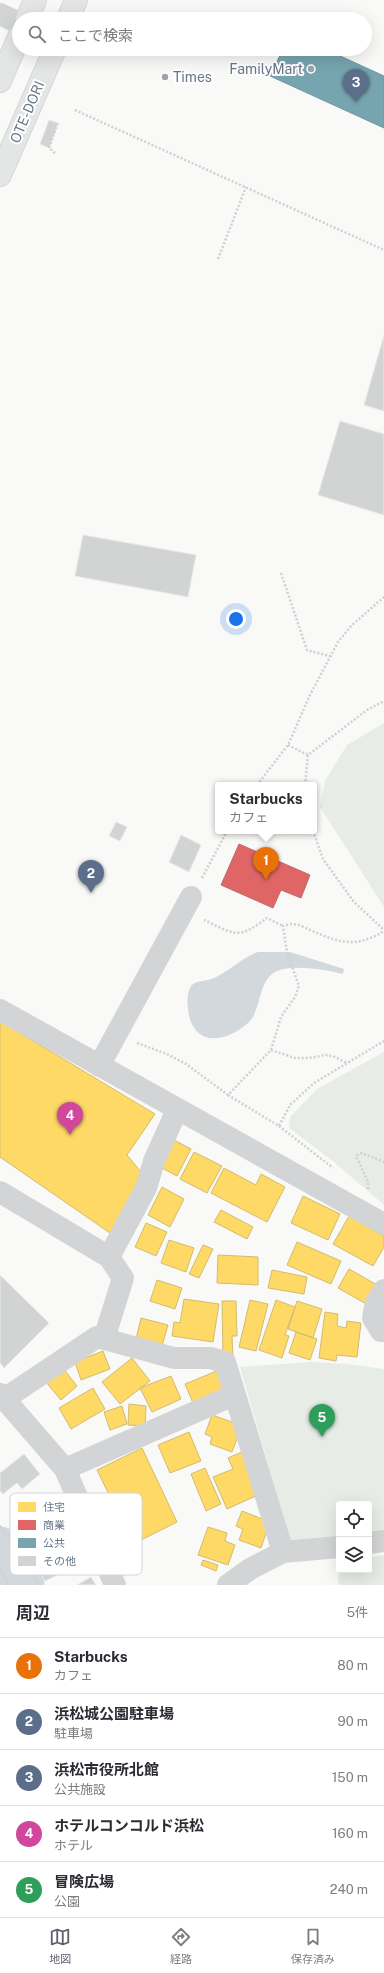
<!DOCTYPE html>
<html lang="ja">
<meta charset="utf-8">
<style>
:root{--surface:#fff;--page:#f2f2f3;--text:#2b2b33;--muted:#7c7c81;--line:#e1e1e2;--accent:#5d616b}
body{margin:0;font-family:"Public Sans","Noto Sans JP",sans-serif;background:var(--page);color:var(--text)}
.controls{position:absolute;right:12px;bottom:12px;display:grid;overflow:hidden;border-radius:4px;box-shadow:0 4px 16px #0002}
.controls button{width:36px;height:36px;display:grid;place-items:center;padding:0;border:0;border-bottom:1px solid var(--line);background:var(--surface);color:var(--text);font:20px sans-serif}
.you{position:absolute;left:236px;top:619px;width:14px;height:14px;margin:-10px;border:3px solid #fff;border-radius:50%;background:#1a73e8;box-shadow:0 0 0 6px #1a73e833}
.badge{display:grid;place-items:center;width:26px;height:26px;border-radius:50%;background:var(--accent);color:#fff;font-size:13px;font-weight:700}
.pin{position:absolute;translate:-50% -33px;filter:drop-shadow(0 1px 2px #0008)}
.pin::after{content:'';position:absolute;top:21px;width:14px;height:12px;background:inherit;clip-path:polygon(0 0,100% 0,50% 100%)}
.popup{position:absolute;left:215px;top:782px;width:102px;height:52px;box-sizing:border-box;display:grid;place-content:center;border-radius:4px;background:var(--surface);filter:drop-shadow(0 1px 3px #0005);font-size:13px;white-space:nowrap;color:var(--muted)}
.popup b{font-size:15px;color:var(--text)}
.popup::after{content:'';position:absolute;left:50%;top:100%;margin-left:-8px;border:8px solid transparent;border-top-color:var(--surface)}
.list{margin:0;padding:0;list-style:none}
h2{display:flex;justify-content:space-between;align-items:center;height:52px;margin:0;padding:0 16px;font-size:17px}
h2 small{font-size:13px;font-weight:400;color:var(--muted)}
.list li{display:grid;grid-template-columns:26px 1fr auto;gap:12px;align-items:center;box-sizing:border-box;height:56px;padding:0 16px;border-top:1px solid var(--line)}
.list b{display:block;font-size:15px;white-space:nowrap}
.list p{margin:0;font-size:13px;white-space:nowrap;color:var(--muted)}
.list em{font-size:13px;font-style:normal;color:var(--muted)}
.icon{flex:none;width:22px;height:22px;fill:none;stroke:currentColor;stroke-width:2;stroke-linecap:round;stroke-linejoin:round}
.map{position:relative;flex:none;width:384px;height:1585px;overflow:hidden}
.search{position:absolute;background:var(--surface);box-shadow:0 4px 16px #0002;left:12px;right:12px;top:12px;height:44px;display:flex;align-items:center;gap:10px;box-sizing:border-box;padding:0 14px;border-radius:22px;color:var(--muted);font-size:15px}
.sheet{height:332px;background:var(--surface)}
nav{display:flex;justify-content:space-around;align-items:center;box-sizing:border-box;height:56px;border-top:1px solid var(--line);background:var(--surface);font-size:11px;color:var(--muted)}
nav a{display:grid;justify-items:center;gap:2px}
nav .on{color:var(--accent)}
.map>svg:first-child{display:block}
.green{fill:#e8ece6}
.water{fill:#d2d8dc}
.homes{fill:#ffd966;stroke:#d2bb70}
.shops{fill:#e06666;stroke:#bc6b70}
.public{fill:#76a5af;stroke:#7297a4}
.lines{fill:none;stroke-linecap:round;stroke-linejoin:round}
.river{stroke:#d2d8dc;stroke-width:41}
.building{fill:#d2d4d4;stroke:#e8e8e8}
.highway-casing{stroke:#d5d6d7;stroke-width:24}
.path{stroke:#cfd0d2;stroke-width:2.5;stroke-dasharray:2 2;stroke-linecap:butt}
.minor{stroke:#d3d4d5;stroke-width:22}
.highway{stroke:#e4e5e5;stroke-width:22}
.poi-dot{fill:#9ba4b0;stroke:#fff;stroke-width:1.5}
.labels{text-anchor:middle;stroke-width:4;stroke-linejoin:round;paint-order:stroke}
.poi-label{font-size:14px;fill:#687689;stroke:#fff;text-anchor:end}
.street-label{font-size:14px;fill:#687689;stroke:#fff}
.key{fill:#fff;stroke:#d2d6dc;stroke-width:1}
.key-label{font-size:11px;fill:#687689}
</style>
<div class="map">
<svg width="384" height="1585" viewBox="0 0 384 1585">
<rect width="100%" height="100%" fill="#f9f9f8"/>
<path class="green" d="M384 723V907L320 807 325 781 347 745Z
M384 1052V1205L334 1162 289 1128 290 1117 317 1089Z
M311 1362 347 1364 384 1369V1533L369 1535V1504H339V1538L291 1544 240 1367Z
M384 1555V1585H338L339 1568V1570H369V1558Z"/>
<path class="water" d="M258 952H290L344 969 343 974C326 970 293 964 277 971 257 980 262 1011 248 1023 224 1044 192 1047 188 1009 187 1001 187 993 191 986 198 979 206 982 214 978 230 971 241 958 258 952Z"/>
<path class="homes" d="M0 1021 155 1114 127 1155 145 1177 110 1233 0 1157Z
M174 1140 191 1149 177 1176 160 1167Z
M194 1152 222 1166 207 1193 180 1179Z
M224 1168 256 1185 261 1174 285 1187 267 1222 211 1193Z
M162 1187 184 1199 170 1227 148 1215Z
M303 1196 340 1214 328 1240 291 1223Z
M221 1210 253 1227 247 1239 214 1222Z
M349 1216 384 1236V1247L373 1266 333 1244Z
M146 1223 167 1232 156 1256 135 1247Z
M169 1240 194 1248 186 1272 161 1263Z
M297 1242 341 1261 331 1284 287 1265Z
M203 1245 213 1249 199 1278 189 1274Z
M218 1255 258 1257V1285L217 1283Z
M349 1269 379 1286 368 1305 338 1288Z
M272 1270 307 1277 304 1294 268 1288Z
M157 1280 182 1288 175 1309 150 1301Z
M184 1299 219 1304 213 1342 172 1336 174 1322 180 1323Z
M250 1300 268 1304 256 1351 239 1347Z
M276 1300 295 1307 285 1335 289 1336 282 1358 259 1350Z
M222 1301H236L237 1336H232L233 1357 223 1358Z
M297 1301 322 1309 313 1338 288 1329Z
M325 1312 338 1314 337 1326 346 1328 347 1321 361 1323 357 1357 337 1355 336 1361 319 1358Z
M141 1318 168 1325 162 1346 136 1339Z
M296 1332 317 1339 310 1360 289 1353Z
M103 1351 110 1369 81 1380 75 1362Z
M132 1358 150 1381 120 1404 102 1382Z
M62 1367 77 1386 61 1400 45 1381Z
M219 1370 227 1389 193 1403 185 1384Z
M171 1376 181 1399 152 1412 140 1388Z
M93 1388 105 1409 71 1429 59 1408Z
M129 1404 146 1406 145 1426 128 1425Z
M122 1406 127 1424 110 1430 104 1412Z
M212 1415 238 1424 240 1431 232 1452 210 1444 212 1437 205 1434Z
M189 1432 201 1461 170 1473 158 1445Z
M142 1448 177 1522 133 1544 97 1470Z
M244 1451 249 1462 245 1464 258 1495 227 1509 213 1477 233 1469 228 1458Z
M205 1468 221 1504 206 1511 191 1474Z
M242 1511 270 1522 261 1548 239 1540 243 1529 236 1526Z
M208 1527 227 1533 225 1541 235 1545 228 1565 198 1555Z
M203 1560 218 1565 216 1571 201 1565Z"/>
<path class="shops" d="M239 844 310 875 301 898 281 890 273 908 221 885Z"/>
<path class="public" d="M283 49H298L304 52 305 49H325L384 76V128L270 76Z"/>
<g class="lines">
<path class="river" d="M0 1547 15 1568 24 1585"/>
</g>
<path class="building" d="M49 120 58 123 49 148 40 144Z
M384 335V411L364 405Z
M340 421 384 434V515L318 495Z
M83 535 196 555 188 597 75 576Z
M116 822 127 827 120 841 109 836Z
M181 835 201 845 189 872 169 862Z
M0 1275 49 1323 4 1368 0 1363Z
M24 1454 40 1474 22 1489 17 1483 3 1494 0 1491V1473Z
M45 1516 60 1545 31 1560 16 1531Z
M73 1542 83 1562 45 1581 35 1561Z
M91 1577 96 1585H77Z"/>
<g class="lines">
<defs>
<path id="highway" d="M27 19 35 0
M68 19 76 0
M0 81 19 37
M0 175 55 49"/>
</defs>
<use href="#highway" class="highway-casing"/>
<path class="path" d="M91 50 92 49
M75 110 384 250
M55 153 49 148 58 123
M218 259 246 187
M281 573 307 650 330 656
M288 745 308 755
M257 785 288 745 310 695 338 642 351 626 384 597
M305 785 308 755 367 710 384 701
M313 831 323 859 354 902 384 930
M202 878 227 831
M204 920C214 924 231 936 243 932 251 930 260 923 267 918L283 926
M137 1043 167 1054 186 1064 228 1095 271 1050 281 1017 295 997 299 986 287 952 283 926 291 924 299 925C332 939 351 952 384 931
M271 1050 295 1058H309L326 1055 335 1057 347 1063
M228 1095 279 1126 290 1105 314 1083 384 1041
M279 1126 333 1168
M368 1189V1182L357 1158V1155L362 1153 384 1162
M0 1526 26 1560 39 1585
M0 1568 9 1585"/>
<path class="minor" d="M0 14 19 23
M0 1010 384 1224
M99 1066 191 897
M0 1192 109 1257
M384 1290 376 1302 373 1318 381 1331H384
M104 1339 123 1278 109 1257 146 1188 154 1161 177 1110
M0 1394 65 1469 115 1585
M4 1399 97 1337 174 1358H210L225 1362 283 1552
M65 1469 234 1395
M369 1543 384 1541
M228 1585 250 1569 283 1552 339 1547"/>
<use href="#highway" class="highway"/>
</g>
<g class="poi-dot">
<circle cx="311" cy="69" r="4"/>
<circle cx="165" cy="77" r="4"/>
</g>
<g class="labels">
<g class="poi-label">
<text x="303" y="74">FamilyMart</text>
<text x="173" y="82" text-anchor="start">Times</text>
</g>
<g class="street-label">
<text transform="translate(27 112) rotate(-67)" y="5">OTE-DORI</text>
</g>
</g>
<rect x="10" y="1493" width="132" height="82" rx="6" class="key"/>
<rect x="18" y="1502" width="18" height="10" fill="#ffd966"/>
<rect x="18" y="1520" width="18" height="10" fill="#e06666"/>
<rect x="18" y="1538" width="18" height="10" fill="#76a5af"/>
<rect x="18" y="1556" width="18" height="10" fill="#d2d4d4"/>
<g class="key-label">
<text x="43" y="1511">住宅</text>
<text x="43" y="1529">商業</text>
<text x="43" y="1547">公共</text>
<text x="43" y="1565">その他</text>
</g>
</svg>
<div class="controls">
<button><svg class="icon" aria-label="locate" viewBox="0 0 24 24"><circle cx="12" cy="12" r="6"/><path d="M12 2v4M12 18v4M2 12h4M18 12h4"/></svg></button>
<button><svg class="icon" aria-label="layers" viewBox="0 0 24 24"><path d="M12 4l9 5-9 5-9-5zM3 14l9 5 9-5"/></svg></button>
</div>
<div class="you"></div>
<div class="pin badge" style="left:266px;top:880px;background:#e8710a">1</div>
<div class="popup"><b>Starbucks</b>カフェ</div>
<div class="pin badge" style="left:91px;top:893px;background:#5c6f8a">2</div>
<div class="pin badge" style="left:356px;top:102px;background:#5c6f8a">3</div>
<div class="pin badge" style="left:70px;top:1135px;background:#d1479c">4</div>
<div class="pin badge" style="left:322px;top:1437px;background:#2e9e5b">5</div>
<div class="search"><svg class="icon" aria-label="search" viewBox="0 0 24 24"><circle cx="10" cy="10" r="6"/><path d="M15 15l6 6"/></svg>ここで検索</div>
</div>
<section class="sheet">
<h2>周辺<small>5件</small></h2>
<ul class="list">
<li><span class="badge" style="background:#e8710a">1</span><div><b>Starbucks</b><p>カフェ</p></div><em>80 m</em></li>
<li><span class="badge" style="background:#5c6f8a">2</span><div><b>浜松城公園駐車場</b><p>駐車場</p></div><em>90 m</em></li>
<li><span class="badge" style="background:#5c6f8a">3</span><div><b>浜松市役所北館</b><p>公共施設</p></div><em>150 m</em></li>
<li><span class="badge" style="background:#d1479c">4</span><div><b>ホテルコンコルド浜松</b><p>ホテル</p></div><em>160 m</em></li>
<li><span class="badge" style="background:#2e9e5b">5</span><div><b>冒険広場</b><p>公園</p></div><em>240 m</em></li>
</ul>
</section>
<nav>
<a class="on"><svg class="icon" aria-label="map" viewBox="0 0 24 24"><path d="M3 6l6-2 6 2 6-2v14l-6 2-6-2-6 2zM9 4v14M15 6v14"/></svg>地図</a>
<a><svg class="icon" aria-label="directions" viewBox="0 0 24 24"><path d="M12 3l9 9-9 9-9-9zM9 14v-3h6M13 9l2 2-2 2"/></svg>経路</a>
<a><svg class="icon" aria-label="saved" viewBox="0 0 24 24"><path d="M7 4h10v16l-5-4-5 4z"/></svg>保存済み</a>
</nav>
